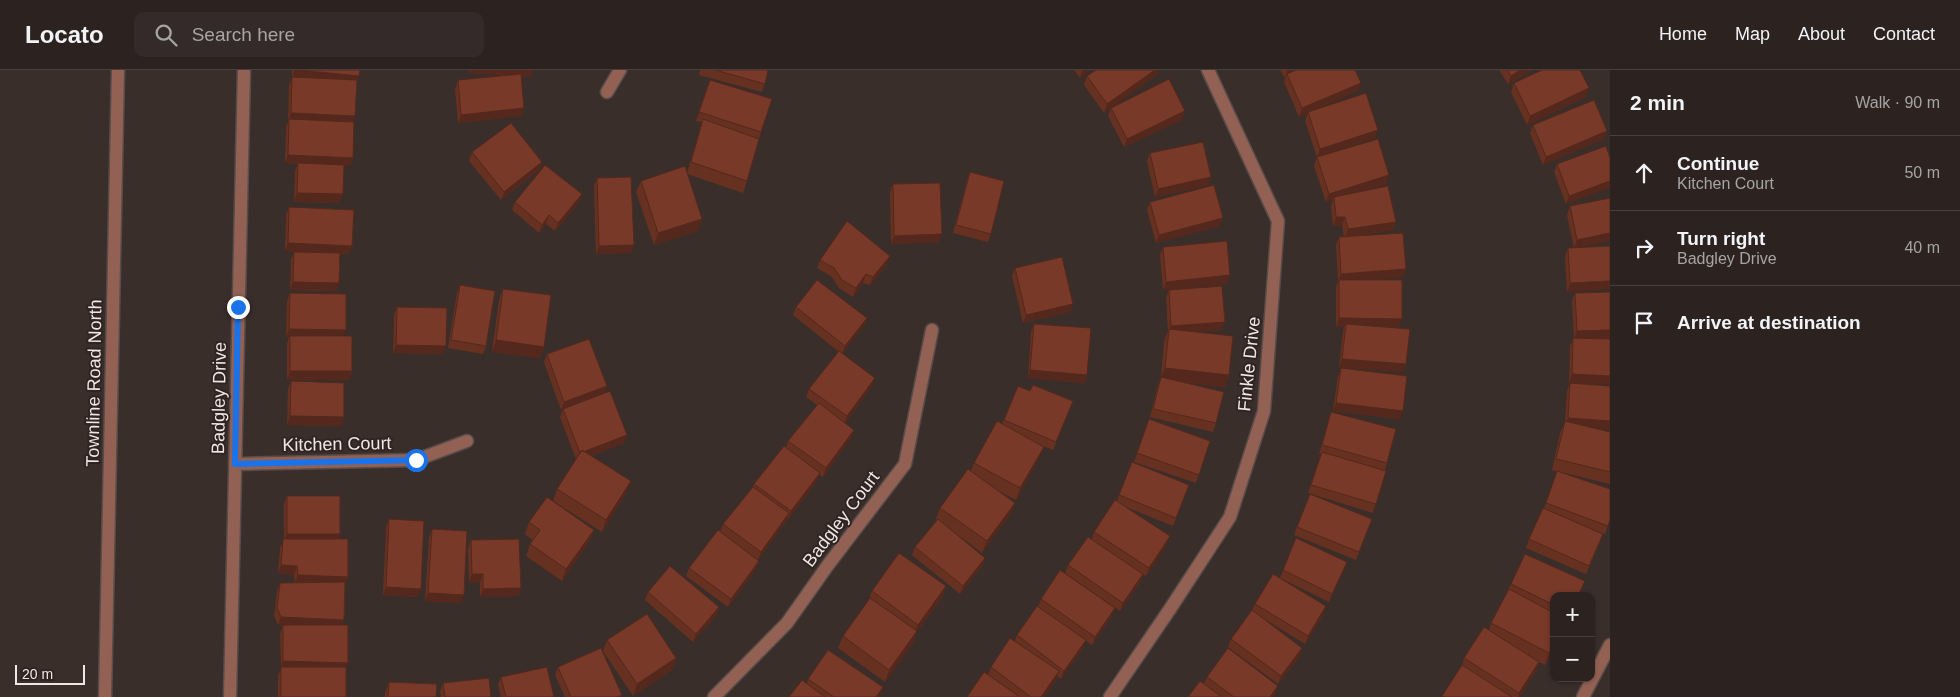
<!DOCTYPE html>
<meta charset="utf-8">
<style>
:root{--surface:#2c2220;--page:#342a29;--text:#f1f3f6;--muted:#a6a4a5;--line:#483f3e}
body{margin:0;font-family:Helvetica,sans-serif;background:var(--page);color:var(--text)}
.controls{position:absolute;right:15px;bottom:15px;display:grid;overflow:hidden;border-radius:10px;box-shadow:0 1px 4px #0004}
.controls button{width:45px;height:45px;display:grid;place-items:center;padding:0;border:0;border-bottom:1px solid var(--line);background:var(--surface);color:var(--text);font:25px sans-serif}
.scale{position:absolute;left:15px;bottom:12px;width:70px;box-sizing:border-box;padding-left:5px;border:2px solid #efe7e5;border-top:0;font-size:14px;line-height:18px;white-space:nowrap;color:#efe7e5;-webkit-text-stroke:4px #302421;paint-order:stroke}
.stop{position:absolute;width:15px;height:15px;margin:-11px;border:4px solid #1a73e8;border-radius:50%;background:#fff}
.stop.end{background:#1a73e8;border-color:#fff;box-shadow:0 1px 5px #0008}
.list{margin:0;padding:0;list-style:none}
h2{display:flex;justify-content:space-between;align-items:center;height:65px;margin:0;padding:0 20px;font-size:21px}
h2 small{font-size:16px;font-weight:400;color:var(--muted)}
.list li{display:grid;grid-template-columns:32px 1fr auto;gap:15px;align-items:center;box-sizing:border-box;height:75px;padding:0 20px;border-top:1px solid var(--line)}
.list b{display:block;font-size:19px;white-space:nowrap}
.list p{margin:0;font-size:16px;white-space:nowrap;color:var(--muted)}
.list em{font-size:16px;font-style:normal;color:var(--muted)}
.icon{flex:none;width:28px;height:28px;fill:none;stroke:currentColor;stroke-width:2;stroke-linecap:round;stroke-linejoin:round}
.map{position:relative;flex:none;width:1610px;height:627px;overflow:hidden}
header{display:flex;align-items:center;gap:30px;box-sizing:border-box;height:70px;padding:0 25px;background:var(--surface);border-bottom:1px solid var(--line)}
header strong{font-size:24px}
nav{display:flex;gap:28px;margin-inline-start:auto;font-size:18px}
.search{width:350px;height:45px;background:var(--page);display:flex;align-items:center;gap:12px;box-sizing:border-box;padding:0 18px;border-radius:10px;color:var(--muted);font-size:19px}
main{display:flex}
aside{flex:1;background:var(--surface)}
.map>svg:first-child{display:block}
.lines{fill:none;stroke-linecap:round;stroke-linejoin:round}
.minor-casing{stroke:#574c49;stroke-width:15}
.tertiary-casing{stroke:#574c49;stroke-width:15}
.minor{stroke:#936154;stroke-width:12}
.tertiary{stroke:#936154;stroke-width:12}
.wall{fill:#673122}
.shaded-wall{fill:#54281c}
.building{fill:#783928;stroke:#54281c}
.route{stroke:#1a73e8;stroke-width:6}
.labels{text-anchor:middle;stroke-width:4;stroke-linejoin:round;paint-order:stroke}
.street-label{font-size:18px;fill:#efe7e5;stroke:#302421}
</style>
<header>
<strong>Locato</strong>
<div class="search"><svg class="icon" aria-label="search" viewBox="0 0 24 24"><circle cx="10" cy="10" r="6"/><path d="M15 15l6 6"/></svg>Search here</div>
<nav><a>Home</a><a>Map</a><a>About</a><a>Contact</a></nav>
</header>
<main>
<div class="map">
<svg width="1610" height="627" viewBox="0 0 1610 627">
<rect width="100%" height="100%" fill="#3a2e2b"/>
<g class="lines">
<defs>
<path id="minor" d="M607 22 620 0
M235 394 416 390 467 371
M230 627 244 0
M714 627 787 553 828 495 905 394 932 260
M1110 627 1170 539 1230 447 1264 341 1278 151 1208 0
M1583 627 1610 575"/>
<path id="tertiary" d="M105 627 118 0"/>
</defs>
<use href="#minor" class="minor-casing"/>
<use href="#tertiary" class="tertiary-casing"/>
<use href="#minor" class="minor"/>
<use href="#tertiary" class="tertiary"/>
</g>
<path class="wall" d="M292 0H360L359 6 357 12 353 52V88L350 96H344L340 133 294 132 295 101 298 94 285 93 286 57 288 52 289 15 292 8Z
M469 0H533L531 7 521 6 524 38 521 46 458 53 455 19 458 10 506 5 469 3Z
M700 0H768L762 22 699 5Z
M1074 0H1090L1080 8Z
M1280 0H1355L1358 21 1311 41 1375 68 1317 87 1305 51 1308 43 1299 47 1284 12 1286 7 1285 8Z
M1499 0H1532L1508 14Z
M1158 4 1104 43 1084 15 1087 6Z
M1514 13 1586 27 1527 55 1511 22Z
M707 18 761 62 747 111 743 123 687 104 702 149 698 161 654 175 636 122 641 111 687 103 702 52 696 51Z
M1111 38 1182 50 1124 77 1108 46Z
M1533 55 1604 69 1543 95 1530 63Z
M472 82 542 92 539 100 501 130 469 91Z
M1150 83 1211 107 1208 115 1155 127 1147 91Z
M1317 87 1386 114 1354 123 1396 152 1393 160 1353 166 1406 199 1403 207 1368 210 1399 257H1387L1403 302 1339 297 1343 262 1344 257H1336V218L1338 211 1336 175 1339 167H1344L1342 155 1333 156 1331 136 1333 130 1326 132 1314 96Z
M1610 88 1566 134 1554 102 1557 94Z
M970 102 991 164 988 172 953 163 967 110Z
M597 108 631 183 596 184 594 116Z
M893 114 939 172 891 174 890 122Z
M1610 128 1575 178 1610 176 1567 222 1565 186 1568 178H1574L1567 145 1570 136Z
M515 132H579L555 161 546 154 539 163 512 140Z
M1150 132 1220 156 1156 173 1147 140Z
M289 137 352 176 349 184H340L339 213 336 221 290 220 291 190 294 182H306L285 181 286 145Z
M1163 177 1227 214 1163 220 1160 185Z
M820 190 887 194 870 215 863 213 853 227 839 218 831 206 817 198Z
M1015 198 1073 234 1070 242 1023 253 1012 206Z
M460 215 486 276 483 284 448 278 457 223Z
M503 219 544 277 540 288 492 282 499 230Z
M1169 220 1222 260 1194 262 1229 305 1225 317 1182 312 1216 353 1213 362 1150 347 1158 315 1161 308 1164 271 1168 261 1166 228Z
M290 223 344 266 352 301 349 310H287V274L289 267H286L287 231Z
M1575 223 1610 268H1596L1610 269V314L1574 313 1594 358 1610 362V414L1565 403 1610 449 1605 464 1588 458 1600 472 1586 504 1526 478 1529 469 1544 439 1557 402 1552 400 1560 363 1565 352 1567 321 1570 313H1569L1570 276 1574 268 1572 231Z
M397 237 443 284 393 283 394 245Z
M796 237 867 248 864 256 842 283 872 316 845 353 851 368 823 407 819 404 817 411 788 449 787 448 786 451 758 490 756 499 728 537 686 506 689 498 720 462 723 454 753 417 754 414 786 377 788 371 817 335 806 327 809 319 839 282 793 245Z
M1034 254 1087 305 1084 313 1028 308 1031 262Z
M547 284 607 316 604 323 624 373 591 386 626 423 602 462 553 431 557 419 576 389 560 347 563 339 561 340 544 292Z
M1341 298 1400 349 1333 341 1338 306Z
M291 311 341 356 287 355 288 319Z
M1018 316 1030 321 1073 331 1053 380 1038 374 1044 377 1039 388 1016 430 995 419 1015 433 1010 444 982 483 953 461 985 488 982 496 960 524 912 485 915 477 937 450 936 449 940 438 971 401 974 393 1002 354Z
M1331 342 1387 393 1373 443 1308 423 1321 384H1319Z
M1149 349 1210 371 1196 413 1134 392Z
M1132 392 1189 415 1173 456 1126 437 1167 474 1146 506 1130 496 1143 504 1140 512 1120 541 1065 503 1068 495 1092 469 1094 462 1117 431Z
M287 426 340 464 338 469 345 515 344 550 342 555 346 598V627H278V605L281 599 280 564 283 556 278 555 274 546 277 521 280 513H295L294 505 278 503 280 478 284 469V434Z
M389 449 418 527 383 525 386 458Z
M1372 449 1356 490 1294 465 1297 457Z
M529 452 594 460 589 472 562 511 526 486 530 474 533 470 525 464Z
M432 459 464 525 461 533 425 531 429 467Z
M471 470 521 518 518 526 480 527V512L469 513 468 479Z
M1347 492 1344 500 1329 532 1280 508 1283 500Z
M1511 514 1582 520 1554 526V578L1545 595 1539 592 1536 601 1519 627H1442L1462 596 1464 588 1489 560 1491 553Z
M946 516 942 528 916 563 913 573 885 612 838 578 843 566 868 532 872 521Z
M648 522 719 537 716 546 693 572 645 530Z
M1041 529 1112 546 1092 575 1085 570 1083 578 1061 609 1057 606 1056 610 1044 627H967L988 605 991 597 1015 571 1017 565 1038 537Z
M1255 534 1323 545 1305 574 1266 550 1300 586 1278 614 1228 577 1231 569 1252 540Z
M607 570 676 588 672 600 633 626 603 581Z
M558 597 621 627H565L555 605Z
M501 607 554 627H501L498 615Z
M1207 607 1275 624 1273 627H1188L1204 614Z
M808 609 883 617 879 627H789L807 613Z
M389 612 436 627H385V623Z
M443 613 491 627H441L440 621Z"/>
<path class="shaded-wall" d="M294 0H299L359 6 356 14 292 8Z
M470 0H533L531 7 469 3Z
M1082 0H1090L1080 8Z
M1155 0H1159L1158 4 1104 43 1107 34Z
M1287 0H1298L1287 4 1286 7 1285 8Z
M1520 0H1532L1508 14 1511 6Z
M1361 13 1358 21 1299 47 1302 38Z
M1589 18 1586 27 1527 55 1530 46Z
M524 38 521 46 458 53 461 45Z
M1185 41 1182 50 1124 77 1127 69Z
M291 43 355 46 352 54 289 49 288 52Z
M1378 60 1375 68 1317 87 1320 79Z
M1607 61 1604 69 1543 95 1546 87Z
M288 85 353 88 350 96 285 93Z
M542 92 539 100 501 130 504 122Z
M1389 105 1386 114 1334 129V127L1333 130 1326 132 1329 124Z
M1211 107 1208 115 1155 127 1158 119Z
M1610 111V118L1566 134 1569 126Z
M297 123 343 124 340 133 294 132Z
M582 124 579 132 555 161 558 153Z
M549 145 546 154 539 163 542 155Z
M1336 147H1345L1342 155 1333 156Z
M1223 148 1220 156 1156 173 1159 165Z
M702 149 698 161 654 175 658 163Z
M1396 152 1393 160 1345 167 1348 159Z
M1610 163V171L1574 178 1577 170Z
M942 164 939 172 891 174 894 166Z
M288 173 352 176 349 184 285 181Z
M634 175 631 183 596 184 599 176Z
M890 186 887 194 870 215 873 207Z
M1406 199 1403 207 1338 212 1341 204Z
M866 204 863 213 853 227 856 218Z
M1230 205 1227 214 1163 220 1166 212Z
M1610 211V219L1567 222 1570 213Z
M293 212 339 213 336 221 290 220Z
M1073 234 1070 242 1023 253 1026 245Z
M867 248 864 256 842 284 845 276Z
M1339 248 1402 249 1399 257H1345L1346 254 1344 257H1336Z
M1225 252 1222 260 1168 264 1171 256Z
M289 259 346 260 343 269 286 267Z
M1610 260V268L1574 269 1577 261Z
M496 270 544 277 540 288 492 282Z
M396 275 446 276 443 284 393 283Z
M1342 289 1406 294 1403 302 1339 297Z
M1165 298 1229 305 1225 317 1160 309Z
M1030 300 1087 305 1084 313 1028 308Z
M290 301H352L349 310H287Z
M1572 304 1610 306V314L1569 313Z
M875 308 872 316 844 354 847 346Z
M607 316 604 324 561 340 564 332Z
M1336 333 1403 341 1400 349 1333 341Z
M290 346 344 347 341 356 287 355Z
M1568 348 1610 351V360L1565 356Z
M854 360 851 368 823 407 826 398Z
M627 365 624 373 577 391 580 383Z
M1044 377 1039 388 1016 430 1020 418Z
M820 403 817 411 788 449 791 441Z
M631 411 626 423 602 462 606 450Z
M1015 433 1010 444 982 483 987 471Z
M789 443 786 451 758 490 761 482Z
M594 460 589 472 562 511 566 499Z
M287 464H340L337 473 284 472Z
M1170 466 1167 474 1146 506 1149 498Z
M985 488 982 496 960 524 963 516Z
M759 491 756 499 728 537 731 529Z
M1347 492 1344 500 1329 532 1332 524Z
M281 495 297 496 294 505 278 503Z
M472 504H483L480 512 469 513Z
M1143 504 1140 512 1120 541 1123 533Z
M298 505 348 507 345 515 295 513Z
M946 516 942 528 916 563 913 573 885 612 889 600 914 565 918 555Z
M386 517 421 519 418 527 383 525Z
M521 518 518 526 480 527 483 519Z
M428 523 464 525 461 533 425 531Z
M1326 536 1323 545 1305 574 1308 566Z
M719 537 716 546 693 572 696 564Z
M1115 538 1112 546 1092 575 1095 567Z
M281 547 344 550 341 559 278 555Z
M1086 570 1083 578 1061 609 1064 601Z
M1554 575V578L1545 595 1549 583Z
M1302 578 1300 586 1278 614 1281 606Z
M676 588 672 600 633 626 637 614Z
M283 591 348 593 345 602 281 597 280 599Z
M1539 592 1536 601 1519 627H1518L1519 623Z
M1059 601 1056 610 1044 627H1041Z
M1278 616 1275 624 1273 627H1270Z
M883 617 880 626 879 627H876Z"/>
<path class="building" d="M299 0H360L359 6Z
M715 0H768L765 14Z
M1096 0H1155L1107 34 1087 6Z
M1296 0H1355L1361 13 1302 38 1287 4Z
M1507 0H1520L1511 6Z
M1542 0H1580L1589 18 1530 46 1514 13Z
M521 4 524 38 461 45 458 10Z
M292 7 357 10 355 46 291 43Z
M1169 9 1185 41 1127 69 1111 38Z
M710 10 772 29 761 62 699 42Z
M1366 23 1378 60 1320 79 1308 42Z
M1594 30 1607 61 1546 87 1533 55Z
M289 49 354 52 353 88 288 85Z
M703 49 759 69 747 111 691 92Z
M511 53 542 92 504 122 472 82Z
M1378 69 1389 105 1329 124 1317 87Z
M1203 72 1211 107 1158 119 1150 83Z
M1606 76 1610 88V111L1569 126 1557 94Z
M298 93 344 95 343 124 297 123Z
M545 95 582 124 558 153 549 145 542 155 515 132Z
M685 96 702 149 658 163 641 111Z
M970 102 1004 111 991 164 956 155Z
M631 107 634 175 599 176 597 108Z
M940 113 942 164 894 166 893 114Z
M1214 115 1223 148 1159 165 1150 132Z
M1388 116 1396 152 1348 159 1345 147H1336L1334 127Z
M1610 128V163L1577 170 1570 136Z
M289 137 354 140 352 176 288 173Z
M847 151 890 186 873 207 866 204 856 218 842 210 834 198 820 190Z
M1403 163 1406 199 1341 204 1339 167Z
M1227 171 1230 205 1166 212 1163 177Z
M1610 176V211L1570 213 1568 178Z
M294 182 340 183 339 213 293 212Z
M1062 187 1073 234 1026 245 1015 198Z
M817 210 867 248 845 276 796 237Z
M1339 210H1402V249L1339 248Z
M460 215 495 221 486 276 451 270Z
M1222 216 1225 252 1171 256 1169 220Z
M503 219 551 225 544 277 496 270Z
M1610 222V260L1577 261 1575 223Z
M290 223 346 224V260L289 259Z
M397 237 447 238 446 276 396 275Z
M1034 254 1091 258 1087 305 1030 300Z
M1346 254 1410 259 1406 294 1342 289Z
M1169 259 1233 266 1229 305 1165 298Z
M290 266H352V301H290Z
M1573 268 1610 269V306L1572 304Z
M589 269 607 316 564 332 547 284Z
M839 281 875 308 847 346 809 319Z
M1341 298 1407 306 1403 341 1336 333Z
M1161 307 1224 322 1216 353 1153 339Z
M291 311 344 313V347L290 346Z
M1570 313 1610 316V351L1568 348Z
M1033 315 1073 331 1056 372 1004 350 1018 316 1030 321Z
M610 321 627 365 583 382 582 380 580 383 563 339Z
M819 333 854 360 826 398 788 371Z
M1331 342 1396 359 1387 393 1322 375Z
M1149 349 1210 371 1199 405 1137 383Z
M997 351 1044 377 1020 418 974 393Z
M1565 351 1610 362V402L1556 389Z
M784 376 820 403 791 441 754 414Z
M582 380 631 411 606 450 557 419Z
M1322 382 1386 401 1376 434 1311 415Z
M1132 392 1189 415 1176 448 1119 425Z
M968 399 1015 433 987 471 940 438Z
M1557 401 1610 419V449L1608 456 1546 433Z
M753 417 789 443 761 482 723 454Z
M1310 424 1372 449 1359 482 1297 457Z
M287 426H340V464H287Z
M547 427 594 460 566 499 530 474 540 460 529 452Z
M1115 430 1170 466 1149 498 1094 462Z
M1543 438 1603 464 1589 496 1529 469Z
M389 449 424 451 421 519 386 517Z
M938 449 985 488 963 516 915 477Z
M432 459 467 461 464 525 428 523Z
M718 460 759 491 731 529 689 498Z
M1088 467 1143 504 1123 533 1068 495Z
M1296 468 1347 492 1332 524 1283 500Z
M283 469H348V507L298 505 297 496 281 495Z
M519 469 521 518 483 519V504H472L471 470Z
M899 483 946 516 918 555 872 521Z
M1525 484 1585 511 1578 526H1554V535L1511 514Z
M670 496 719 537 696 564 648 522Z
M1060 500 1115 538 1095 567 1041 529Z
M1273 504 1326 536 1308 566 1255 534Z
M345 512 344 550 281 547 277 538 280 513Z
M1509 519 1554 543V575L1549 583 1491 553Z
M870 528 917 561 889 600 843 566Z
M1037 536 1086 570 1064 601 1017 565Z
M1252 540 1302 578 1281 606 1231 569Z
M647 544 676 588 637 614 607 570Z
M283 555H348V593L283 591Z
M1484 557 1539 592 1519 623 1464 588Z
M1010 568 1059 601 1041 627H1031L991 597Z
M601 578 622 625 617 627H571L558 597Z
M1228 578 1278 616 1270 627H1234L1207 607Z
M828 580 883 617 876 627H834L808 609Z
M1462 595 1512 627H1444L1442 626Z
M281 597H346V627H281Z
M547 597 554 627H506L501 607Z
M984 602 1020 627H967Z
M489 608 491 627H445L443 613Z
M802 610 825 627H789Z
M1200 611 1222 627H1188Z
M389 612 437 614 436 627H388Z"/>
<g class="lines">
<path class="route" d="M238 237 235 394 416 390"/>
</g>
<g class="labels">
<g class="street-label">
<text transform="translate(1249 294) rotate(-84)" y="6">Finkle Drive</text>
<text transform="translate(94 313) rotate(-89)" y="6">Townline Road North</text>
<text transform="translate(219 328) rotate(-89)" y="6">Badgley Drive</text>
<text transform="translate(337 374) rotate(-1)" y="6">Kitchen Court</text>
<text transform="translate(841 449) rotate(-53)" y="6">Badgley Court</text>
</g>
</g>
</svg>
<div class="controls">
<button>+</button>
<button>−</button>
</div>
<div class="scale">20 m</div>
<div class="stop" style="left:416px;top:390px"></div>
<div class="stop end" style="left:238px;top:237px"></div>
</div>
<aside>
<h2>2 min<small>Walk · 90 m</small></h2>
<ul class="list">
<li><svg class="icon" aria-label="ahead" viewBox="0 0 24 24"><path d="M12 20V5M6 11l6-6 6 6"/></svg><div><b>Continue</b><p>Kitchen Court</p></div><em>50 m</em></li>
<li><svg class="icon" aria-label="right" viewBox="0 0 24 24"><path d="M7 20v-9h11M14 6l5 5-5 5"/></svg><div><b>Turn right</b><p>Badgley Drive</p></div><em>40 m</em></li>
<li><svg class="icon" aria-label="arrive" viewBox="0 0 24 24"><path d="M6 21V4h12l-3 4 3 4H6"/></svg><div><b>Arrive at destination</b></div></li>
</ul>
</aside>
</main>
